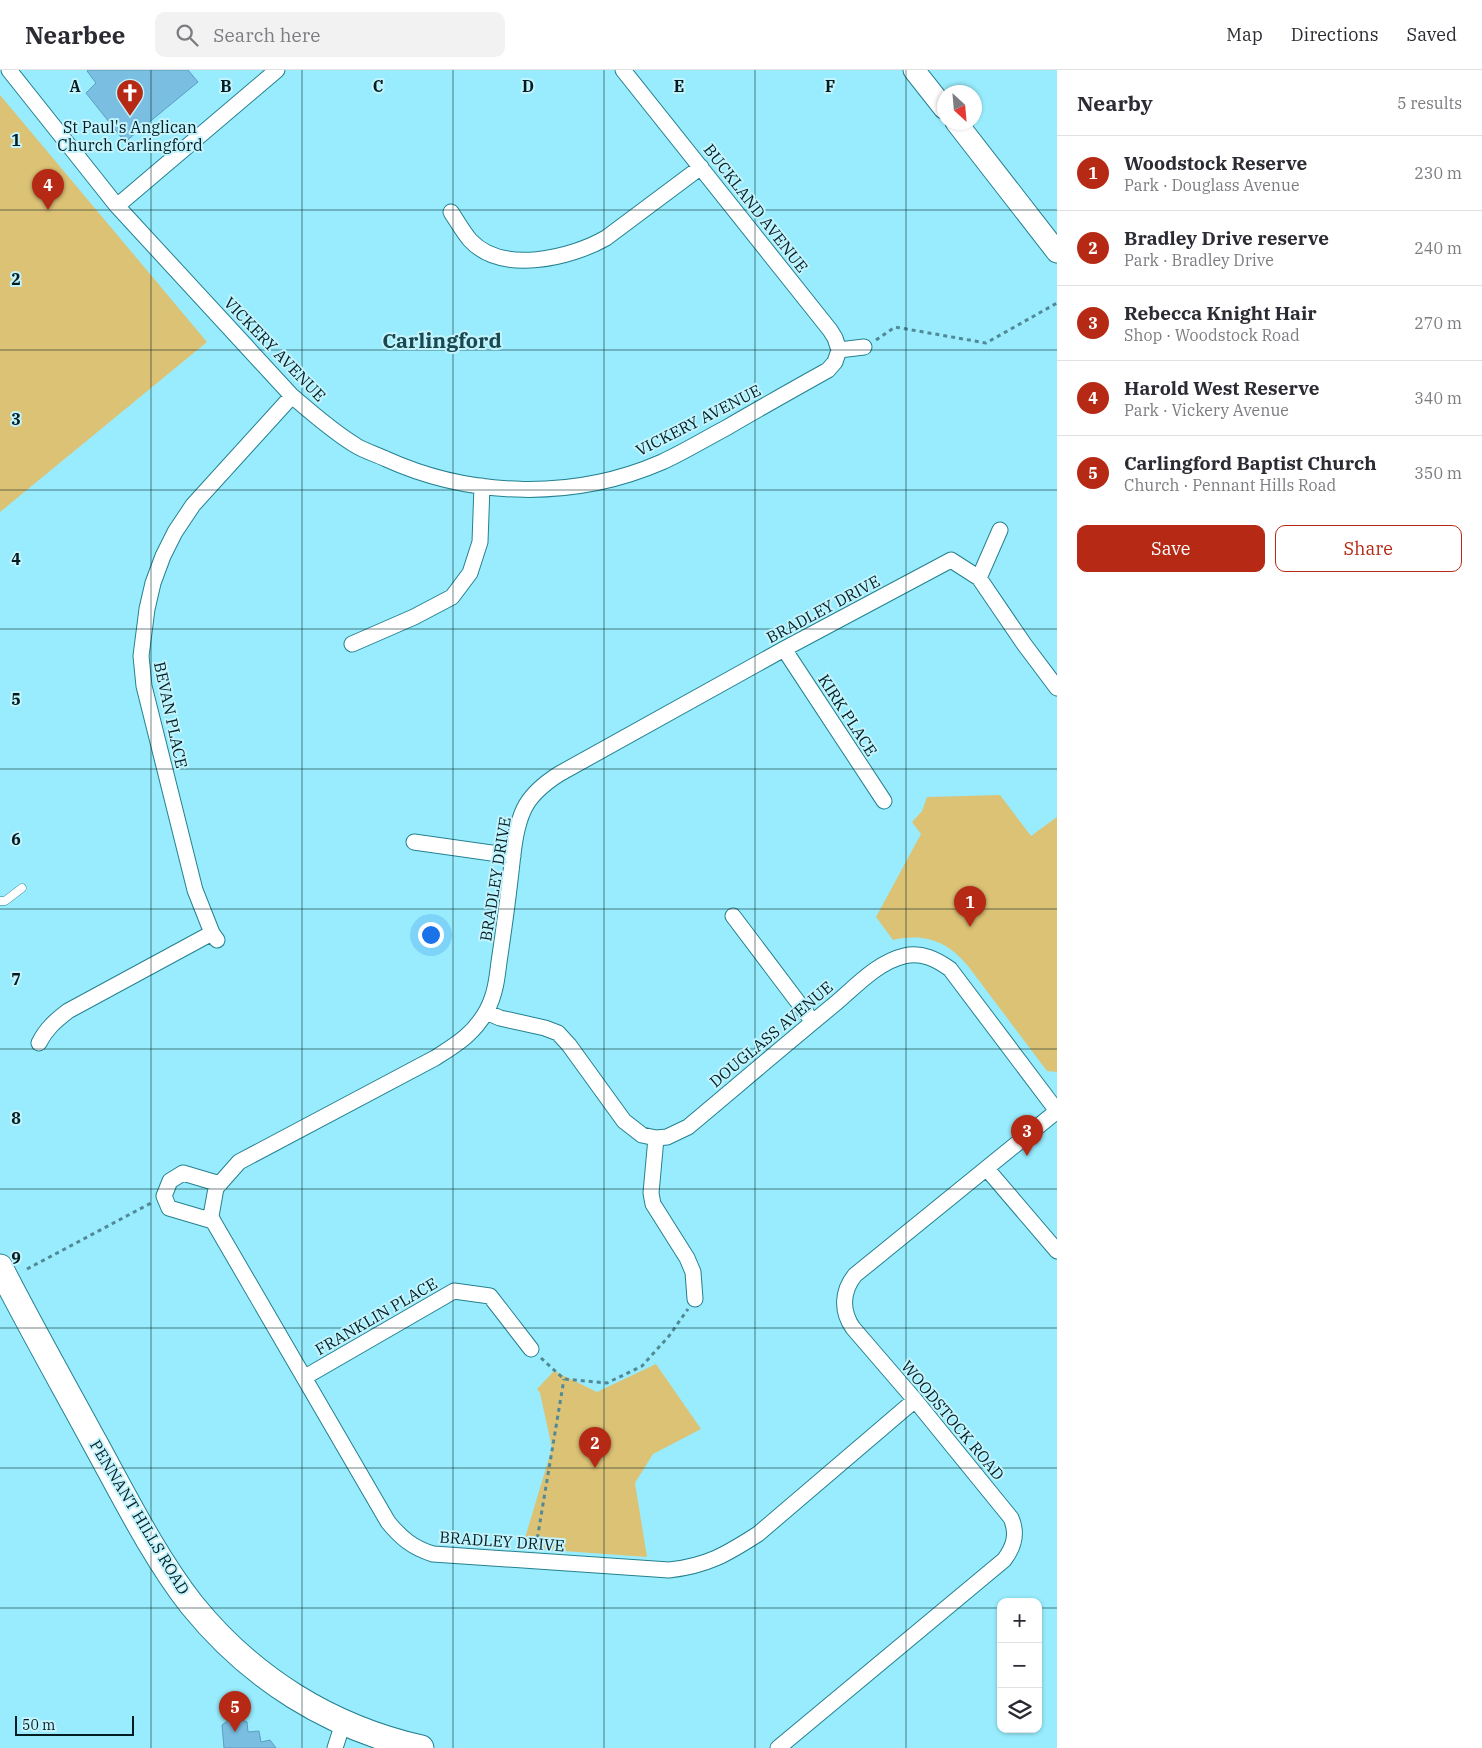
<!DOCTYPE html>
<meta charset="utf-8">
<style>
:root{--surface:#fff;--page:#f2f2f3;--text:#2b2b33;--muted:#7c7c81;--line:#e1e1e2;--accent:#b62a15}
body{margin:0;font-family:"IBM Plex Serif",serif;background:var(--page);color:var(--text)}
.controls{position:absolute;right:15px;bottom:15px;display:grid;overflow:hidden;border-radius:10px;box-shadow:0 1px 4px #0004}
.controls button{width:45px;height:45px;display:grid;place-items:center;padding:0;border:0;border-bottom:1px solid var(--line);background:var(--surface);color:var(--text);font:25px sans-serif}
.compass{position:absolute;left:937px;top:15px;width:45px;height:45px;border-radius:50%;background:var(--surface);box-shadow:0 1px 4px #0004;rotate:154deg}
.scale{position:absolute;left:15px;bottom:12px;width:119px;box-sizing:border-box;padding-left:5px;border:2px solid #021d22;border-top:0;font-size:14px;line-height:18px;white-space:nowrap;color:#021d22;-webkit-text-stroke:4px #c3f4fe;paint-order:stroke}
.you{position:absolute;left:430px;top:864px;width:18px;height:18px;margin:-12px;border:4px solid #fff;border-radius:50%;background:#1a73e8;box-shadow:0 0 0 8px #1a73e833}
.badge{display:grid;place-items:center;width:32px;height:32px;border-radius:50%;background:var(--accent);color:#fff;font-size:16px;font-weight:700}
.pin{position:absolute;translate:-50% -41px;filter:drop-shadow(0 1px 2px #0008)}
.pin::after{content:'';position:absolute;top:26px;width:18px;height:15px;background:inherit;clip-path:polygon(0 0,100% 0,50% 100%)}
.list{margin:0;padding:0;list-style:none}
h2{display:flex;justify-content:space-between;align-items:center;height:65px;margin:0;padding:0 20px;font-size:21px}
h2 small{font-size:16px;font-weight:400;color:var(--muted)}
.list li{display:grid;grid-template-columns:32px 1fr auto;gap:15px;align-items:center;box-sizing:border-box;height:75px;padding:0 20px;border-top:1px solid var(--line)}
.list b{display:block;font-size:19px;white-space:nowrap}
.list p{margin:0;font-size:16px;white-space:nowrap;color:var(--muted)}
.list em{font-size:16px;font-style:normal;color:var(--muted)}
.actions{display:flex;gap:10px;padding:15px 20px}
.actions a{flex:1;padding:11px 0;border:1px solid var(--accent);border-radius:10px;text-align:center;font-size:18px;color:var(--accent)}
.actions .main{background:var(--accent);color:#fff}
.icon{flex:none;width:28px;height:28px;fill:none;stroke:currentColor;stroke-width:2;stroke-linecap:round;stroke-linejoin:round}
.map{position:relative;flex:none;width:1057px;height:1678px;overflow:hidden}
header{display:flex;align-items:center;gap:30px;box-sizing:border-box;height:70px;padding:0 25px;background:var(--surface);border-bottom:1px solid var(--line)}
header strong{font-size:24px}
nav{display:flex;gap:28px;margin-inline-start:auto;font-size:18px}
.search{width:350px;height:45px;background:var(--page);display:flex;align-items:center;gap:12px;box-sizing:border-box;padding:0 18px;border-radius:10px;color:var(--muted);font-size:19px}
main{display:flex}
aside{flex:1;background:var(--surface)}
.map>svg:first-child{display:block}
.green{fill:#dcc275}
.building{fill:#7abee1;stroke:#5a9ec0}
.lines{fill:none;stroke-linecap:round;stroke-linejoin:round}
.service-casing{stroke:#25808f;stroke-width:9}
.minor-casing{stroke:#25808f;stroke-width:17}
.secondary-casing{stroke:#25808f;stroke-width:23}
.trunk-casing{stroke:#25808f;stroke-width:27}
.path{stroke:#518a96;stroke-width:3;stroke-dasharray:4 4;stroke-linecap:butt}
.service{stroke:#fff;stroke-width:8}
.minor{stroke:#fff;stroke-width:15}
.secondary{stroke:#fff;stroke-width:21}
.trunk{stroke:#fff;stroke-width:25}
.grid{fill:none;stroke:#021d22;stroke-width:1;stroke-opacity:0.55}
.labels{text-anchor:middle;stroke-width:4;stroke-linejoin:round;paint-order:stroke}
.poi-label{font-size:16px;fill:#021d22;stroke:#c3f4fe}
.street-label{font-size:16px;fill:#021d22;stroke:#c3f4fe}
.district-label{font-size:21px;font-weight:bold;fill:#1a4850;stroke:#c3f4fe}
.grid-label{font-size:16px;text-anchor:middle;font-weight:bold;fill:#021d22;stroke:#c3f4fe;stroke-width:4;stroke-linejoin:round;paint-order:stroke}
</style>
<header>
<strong>Nearbee</strong>
<div class="search"><svg class="icon" aria-label="search" viewBox="0 0 24 24"><circle cx="10" cy="10" r="6"/><path d="M15 15l6 6"/></svg>Search here</div>
<nav><a>Map</a><a>Directions</a><a>Saved</a></nav>
</header>
<main>
<div class="map">
<svg width="1057" height="1678" viewBox="0 0 1057 1678">
<rect width="100%" height="100%" fill="#98ecfd"/>
<path class="green" d="M0 25 207 272 0 442Z
M1000 725 1031 766 1057 747V1002L1047 1001 968 896C947 871 925 863 893 870L876 847 921 764 912 752 922 741 927 727Z
M656 1294 701 1359 653 1384 635 1413 647 1487 522 1478 552 1378 540 1323 537 1319 554 1301 597 1322Z"/>
<path class="building" d="M88 0H188L198 12 125 72 86 23 96 13 87 1Z
M234 1646 247 1652 248 1662 259 1661 261 1672 270 1670 276 1678H224L222 1655Z"/>
<g class="lines">
<defs>
<path id="service" d="M0 831H5L22 818"/>
<path id="minor" d="M9 0 117 136 292 326C312 343 332 361 355 375 364 381 376 384 386 389 472 428 575 430 662 392 684 382 705 369 726 358 760 338 794 319 828 300L835 292 839 280
M623 0 830 260 835 268 839 280 864 277
M117 136 277 0
M451 142C457 151 463 162 470 170 502 205 571 188 606 168L701 97
M979 508 1000 460
M352 574 414 547 452 527 470 503 480 472 482 416
M784 579 884 731
M414 772 513 786
M733 846 813 952
M217 870 212 863 195 820 144 616 141 586 147 539 153 513 163 486 175 462 193 435 292 326
M486 942 500 948 545 958 558 963 569 975 624 1051 642 1065 656 1068 667 1067 688 1057C737 1016 786 974 836 933 856 916 878 892 904 886 922 882 936 889 950 899L1057 1041
M39 973C46 959 55 951 68 941L212 863
M656 1068 651 1123 653 1134 687 1188 693 1202 695 1229
M987 1099 1057 1181
M213 1151 169 1138 164 1126 170 1111 183 1103 220 1114
M305 1307 454 1221 490 1226 531 1279
M915 1330 758 1464C727 1484 707 1496 669 1500L433 1484C413 1478 401 1468 388 1452L213 1151 211 1146 216 1118 239 1092 435 988C457 974 474 964 487 940 495 925 497 909 499 892 503 865 507 837 510 810 513 787 514 760 524 739 531 724 545 713 559 704L784 579 951 490 979 508 1024 574 1057 618
M335 1678 343 1653
M778 1678 1004 1490C1014 1477 1018 1464 1011 1448L915 1330 853 1258C841 1241 842 1221 855 1205L1057 1041"/>
<path id="secondary" d="M914 0 944 38
M956 52 1057 182"/>
<path id="trunk" d="M0 1197C30 1256 63 1314 95 1373 124 1426 155 1488 192 1535 251 1608 329 1657 421 1678"/>
</defs>
<use href="#service" class="service-casing"/>
<use href="#minor" class="minor-casing"/>
<use href="#secondary" class="secondary-casing"/>
<use href="#trunk" class="trunk-casing"/>
<path class="path" d="M876 270 895 257 986 273 1057 233
M27 1199 153 1132
M541 1288 564 1309 607 1313 642 1296 669 1266 688 1239
M536 1476 564 1309"/>
<use href="#service" class="service"/>
<use href="#minor" class="minor"/>
<use href="#secondary" class="secondary"/>
<use href="#trunk" class="trunk"/>
</g>
<path class="grid" d="M151 0V1678M302 0V1678M453 0V1678M604 0V1678M755 0V1678M906 0V1678M0 140H1057M0 280H1057M0 420H1057M0 559H1057M0 699H1057M0 839H1057M0 979H1057M0 1119H1057M0 1258H1057M0 1398H1057M0 1538H1001M1038 1538H1057"/>
<defs>
<symbol id="church-pin" viewBox="-11 -11 22 30"><path d="M0 17L-7.5 6A9.5 9.5 0 1 1 7.5 6Z" fill="#b62a15" stroke="#c3f4fe"/><path d="M-1.2-6h2.4v3.5h3.3v2.4h-3.3V6h-2.4V-.1h-3.3v-2.4h3.3Z" fill="#fff"/></symbol>
</defs>
<g fill-rule="evenodd">
<use href="#church-pin" x="114" y="7" width="32" height="43"/>
</g>
<g class="labels">
<g class="poi-label">
<text x="130" y="63">St Paul's Anglican<tspan x="130" dy="18">Church Carlingford</tspan></text>
</g>
<g class="street-label">
<text transform="translate(756 138) rotate(52)" y="6">BUCKLAND AVENUE</text>
<text transform="translate(275 279) rotate(46)" y="6">VICKERY AVENUE</text>
<text transform="translate(698 350) rotate(-27)" y="6">VICKERY AVENUE</text>
<text transform="translate(823 539) rotate(-28)" y="6">BRADLEY DRIVE</text>
<text transform="translate(171 645) rotate(78)" y="6">BEVAN PLACE</text>
<text transform="translate(848 645) rotate(57)" y="6">KIRK PLACE</text>
<text transform="translate(495 809) rotate(-81)" y="6">BRADLEY DRIVE</text>
<text transform="translate(771 964) rotate(-40)" y="6">DOUGLASS AVENUE</text>
<text transform="translate(376 1246) rotate(-30)" y="6">FRANKLIN PLACE</text>
<text transform="translate(953 1350) rotate(50)" y="6">WOODSTOCK ROAD</text>
<text transform="translate(140 1447) rotate(59)" y="6">PENNANT HILLS ROAD</text>
<text transform="translate(502 1471) rotate(4)" y="6">BRADLEY DRIVE</text>
</g>
<g class="district-label">
<text x="442" y="278">Carlingford</text>
</g>
</g>
<g class="grid-label">
<text x="75" y="22">A</text>
<text x="226" y="22">B</text>
<text x="378" y="22">C</text>
<text x="528" y="22">D</text>
<text x="679" y="22">E</text>
<text x="830" y="22">F</text>
<text x="16" y="76">1</text>
<text x="16" y="215">2</text>
<text x="16" y="355">3</text>
<text x="16" y="495">4</text>
<text x="16" y="635">5</text>
<text x="16" y="775">6</text>
<text x="16" y="915">7</text>
<text x="16" y="1054">8</text>
<text x="16" y="1194">9</text>
</g>
</svg>
<div class="controls">
<button>+</button>
<button>−</button>
<button><svg class="icon" aria-label="layers" viewBox="0 0 24 24"><path d="M12 4l9 5-9 5-9-5zM3 14l9 5 9-5"/></svg></button>
</div>
<svg class="compass" viewBox="-18 -18 36 36"><path d="M0-13l5 13h-10z" fill="#e53935"/><path d="M0 13l5-13h-10z" fill="#7c7c81"/></svg>
<div class="scale">50 m</div>
<div class="you"></div>
<div class="pin badge" style="left:970px;top:857px">1</div>
<div class="pin badge" style="left:595px;top:1398px">2</div>
<div class="pin badge" style="left:1027px;top:1086px">3</div>
<div class="pin badge" style="left:48px;top:140px">4</div>
<div class="pin badge" style="left:235px;top:1662px">5</div>
</div>
<aside>
<h2>Nearby<small>5 results</small></h2>
<ul class="list">
<li><span class="badge">1</span><div><b>Woodstock Reserve</b><p>Park · Douglass Avenue</p></div><em>230 m</em></li>
<li><span class="badge">2</span><div><b>Bradley Drive reserve</b><p>Park · Bradley Drive</p></div><em>240 m</em></li>
<li><span class="badge">3</span><div><b>Rebecca Knight Hair</b><p>Shop · Woodstock Road</p></div><em>270 m</em></li>
<li><span class="badge">4</span><div><b>Harold West Reserve</b><p>Park · Vickery Avenue</p></div><em>340 m</em></li>
<li><span class="badge">5</span><div><b>Carlingford Baptist Church</b><p>Church · Pennant Hills Road</p></div><em>350 m</em></li>
</ul>
<div class="actions"><a class="main">Save</a><a>Share</a></div>
</aside>
</main>
